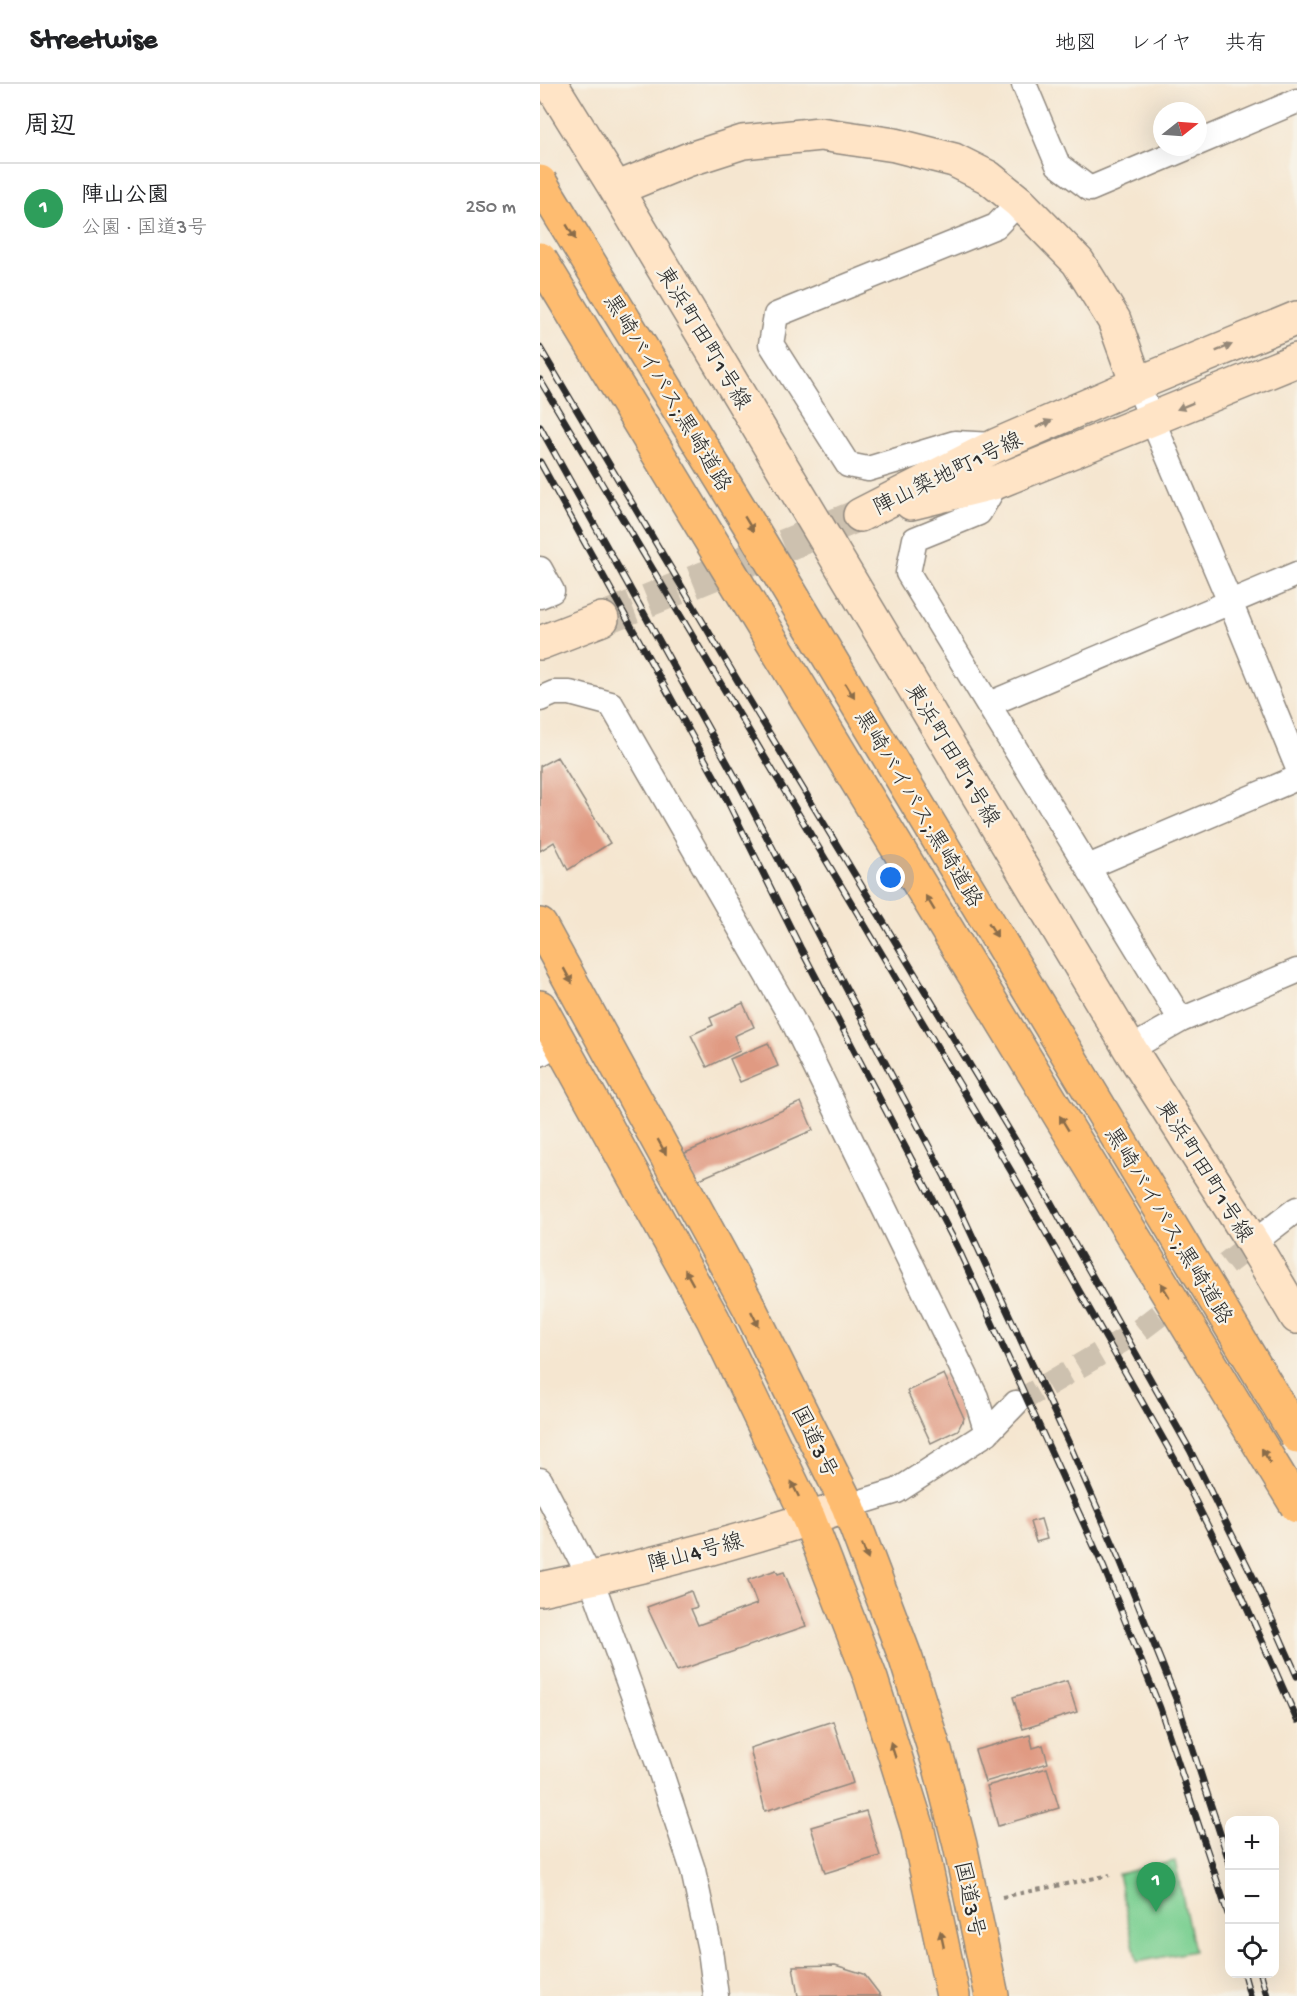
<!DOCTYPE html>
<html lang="ja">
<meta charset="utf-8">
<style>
:root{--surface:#fff;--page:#f6f6f6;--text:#202124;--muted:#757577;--line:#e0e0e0;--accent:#111827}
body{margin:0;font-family:"Gochi Hand","Klee One",sans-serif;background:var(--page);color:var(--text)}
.controls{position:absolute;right:18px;bottom:18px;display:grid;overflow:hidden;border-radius:12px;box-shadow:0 6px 24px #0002}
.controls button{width:54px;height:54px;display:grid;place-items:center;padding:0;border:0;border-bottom:2px solid var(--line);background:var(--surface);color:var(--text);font:30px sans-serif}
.compass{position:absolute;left:613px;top:18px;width:54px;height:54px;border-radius:50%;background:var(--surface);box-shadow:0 6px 24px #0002;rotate:73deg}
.you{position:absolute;left:351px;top:794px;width:21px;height:21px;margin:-15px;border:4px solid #fff;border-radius:50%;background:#1a73e8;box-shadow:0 0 0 9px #1a73e833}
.badge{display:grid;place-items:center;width:39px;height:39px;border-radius:50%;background:var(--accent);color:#fff;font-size:20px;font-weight:700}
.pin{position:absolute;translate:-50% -50px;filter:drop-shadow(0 2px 3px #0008)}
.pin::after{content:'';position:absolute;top:32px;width:21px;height:18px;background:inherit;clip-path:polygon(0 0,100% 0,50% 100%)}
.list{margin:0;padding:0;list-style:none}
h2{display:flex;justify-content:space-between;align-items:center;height:78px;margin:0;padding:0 24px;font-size:26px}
h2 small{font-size:20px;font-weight:400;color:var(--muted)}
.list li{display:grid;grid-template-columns:39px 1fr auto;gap:18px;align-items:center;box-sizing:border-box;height:90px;padding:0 24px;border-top:2px solid var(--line)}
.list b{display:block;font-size:22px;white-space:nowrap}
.list p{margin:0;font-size:20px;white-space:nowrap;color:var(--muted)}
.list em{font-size:20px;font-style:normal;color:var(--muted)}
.icon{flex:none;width:33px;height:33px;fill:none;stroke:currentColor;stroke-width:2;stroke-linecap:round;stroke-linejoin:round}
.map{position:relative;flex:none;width:757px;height:1912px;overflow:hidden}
header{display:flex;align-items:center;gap:36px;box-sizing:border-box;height:84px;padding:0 30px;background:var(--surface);border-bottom:2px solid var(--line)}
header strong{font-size:28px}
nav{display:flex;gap:33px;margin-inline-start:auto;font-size:21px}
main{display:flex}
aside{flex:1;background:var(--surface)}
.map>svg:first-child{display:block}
.green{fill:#7dd093;stroke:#547e5f;stroke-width:1.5}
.building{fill:#e09a82}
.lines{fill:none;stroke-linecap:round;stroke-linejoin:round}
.street-tunnel{stroke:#cdc1af;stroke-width:24;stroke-dasharray:24 12;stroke-linecap:butt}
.secondary-tunnel{stroke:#cdc1af;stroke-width:33;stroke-dasharray:33 16;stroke-linecap:butt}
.street-casing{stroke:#90887e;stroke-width:27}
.secondary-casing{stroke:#90887e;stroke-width:36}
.highway-casing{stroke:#90887e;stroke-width:36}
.path{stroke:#90887e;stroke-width:4;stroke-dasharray:4.5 4.5;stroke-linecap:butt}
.street{stroke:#fff;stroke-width:24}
.secondary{stroke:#ffe4c6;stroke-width:33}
.highway{stroke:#febc70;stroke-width:33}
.rail-casing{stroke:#2b2b2b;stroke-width:7}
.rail{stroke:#f7f3e8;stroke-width:4.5;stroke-dasharray:14;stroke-linecap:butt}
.highway-bridge-casing{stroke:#90887e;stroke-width:36;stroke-linecap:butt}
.highway-bridge{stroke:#febc70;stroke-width:33}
.oneway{fill:#8a6c4a}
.oneway2{fill:#958878}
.labels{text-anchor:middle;stroke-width:4.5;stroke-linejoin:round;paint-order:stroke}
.street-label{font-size:22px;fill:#2b2b2b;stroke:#f7f3e8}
</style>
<header>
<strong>Streetwise</strong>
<nav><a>地図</a><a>レイヤ</a><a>共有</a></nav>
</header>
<main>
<aside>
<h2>周辺<small></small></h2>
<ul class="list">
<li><span class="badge" style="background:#2e9e5b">1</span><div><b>陣山公園</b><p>公園 · 国道3号</p></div><em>250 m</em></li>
</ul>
</aside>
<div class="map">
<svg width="757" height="1912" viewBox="0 0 757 1912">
<rect width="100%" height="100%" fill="#f7f3e8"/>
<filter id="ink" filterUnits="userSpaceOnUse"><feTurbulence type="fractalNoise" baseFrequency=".0167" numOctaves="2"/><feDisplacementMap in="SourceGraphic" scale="12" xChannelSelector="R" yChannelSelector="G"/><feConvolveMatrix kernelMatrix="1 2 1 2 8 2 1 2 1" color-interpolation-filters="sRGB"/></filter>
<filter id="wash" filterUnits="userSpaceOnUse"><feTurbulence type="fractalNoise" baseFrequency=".008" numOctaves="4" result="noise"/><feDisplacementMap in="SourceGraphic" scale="24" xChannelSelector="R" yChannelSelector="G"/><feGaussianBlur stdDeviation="1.35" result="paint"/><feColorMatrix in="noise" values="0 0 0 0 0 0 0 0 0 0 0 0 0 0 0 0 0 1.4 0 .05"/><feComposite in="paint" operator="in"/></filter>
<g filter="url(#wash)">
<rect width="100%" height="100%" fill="#f5e6d0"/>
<path class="green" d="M635 1777 654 1867 597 1878 578 1790Z"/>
<g id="blocks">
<path class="building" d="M17 673 70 759 28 786 14 758 0 767V682Z
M203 919 214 943 194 952 200 967 167 983 151 951 173 941 170 934Z
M228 959 238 982 200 998 190 975Z
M261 1018 273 1046 155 1097 143 1070Z
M404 1290 424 1334 418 1346 391 1359 367 1307Z
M501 1435 507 1455 496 1458 490 1438Z
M236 1486 238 1490 244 1488 266 1542 137 1587 107 1523 151 1507 157 1523 151 1525 158 1541 217 1520 208 1496Z
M527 1597 537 1628 483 1645 473 1613Z
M293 1637 313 1699 225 1727 210 1664Z
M490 1651 493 1664 503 1661 508 1679 445 1698 435 1666Z
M507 1684 519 1724 458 1742 447 1702Z
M326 1727 340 1772 285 1789 271 1743Z
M295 1881 324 1890 341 1912H258L253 1882Z"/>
</g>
</g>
<g filter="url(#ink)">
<use href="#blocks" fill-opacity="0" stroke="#90887e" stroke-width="1.5"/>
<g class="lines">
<path class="street-tunnel" d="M476 1319 597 1248 713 1159"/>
<path class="secondary-tunnel" d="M62 535 320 431"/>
<defs>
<path id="street" d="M484 0 518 81 550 105 649 63
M658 59 757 17
M597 300 690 518 757 682
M455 361 415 359 328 385 308 381 231 260 236 231 456 142 479 118
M457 398 439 429 375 455 368 489 641 936
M0 485 12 507 0 512
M0 615 14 609H30L71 620 252 935 436 1313 447 1349
M449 620 757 490
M548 783 757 694
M590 965 641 936 757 887
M0 970 20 958
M713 1159 757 1125
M0 1396 51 1495 117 1677 153 1786 170 1866 176 1912
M308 1422 357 1407 447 1349 476 1319"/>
<path id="secondary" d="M11 0 76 105 590 965 713 1159 757 1233
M76 105 147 76 203 58 280 50 355 61 414 76 448 93 479 118 538 178 574 236 597 300
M371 419 457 398 757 276
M320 431 457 361 597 300 757 234
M0 559 62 535
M0 1505C104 1484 208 1456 308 1422"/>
<path id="highway" d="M0 841 208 1221 308 1422 366 1575 400 1683 420 1761 452 1912
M0 923 173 1235 269 1435 331 1595 377 1742 413 1912"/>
</defs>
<use href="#street" class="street-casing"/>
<use href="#secondary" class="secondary-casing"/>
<use href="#highway" class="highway-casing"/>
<path class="path" d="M462 1813 570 1791"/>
<use href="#street" class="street"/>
<use href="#secondary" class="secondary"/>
<use href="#highway" class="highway"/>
<defs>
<path id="rail" d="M0 264 202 604 486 1074 650 1366 716 1499 757 1592
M0 296 471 1087 635 1376 699 1505 757 1636
M0 343 198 698 405 1093 531 1364 580 1476 637 1617 690 1780
M0 378 183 708 261 865 417 1162 564 1484 620 1624 690 1836
M704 1890 710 1912
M721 1890 727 1912"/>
</defs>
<use href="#rail" class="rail-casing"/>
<use href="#rail" class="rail"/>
<defs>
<path id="highway-bridge" d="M0 98 209 440 757 1352
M0 175 757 1422"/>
</defs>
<use href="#highway-bridge" class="highway-bridge-casing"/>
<use href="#highway-bridge" class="highway-bridge"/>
</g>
<defs><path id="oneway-solid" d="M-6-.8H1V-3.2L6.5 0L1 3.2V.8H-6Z" transform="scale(1.5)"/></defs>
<g class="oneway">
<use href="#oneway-solid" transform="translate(31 148) rotate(59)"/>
<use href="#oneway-solid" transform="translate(209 440) rotate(59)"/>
<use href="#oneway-solid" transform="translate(310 607) rotate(59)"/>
<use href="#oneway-solid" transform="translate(390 819) rotate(-121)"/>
<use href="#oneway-solid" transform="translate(453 846) rotate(59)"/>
<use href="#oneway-solid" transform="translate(28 892) rotate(61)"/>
<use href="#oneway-solid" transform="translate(524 1039) rotate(-121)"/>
<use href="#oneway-solid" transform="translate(122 1063) rotate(61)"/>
<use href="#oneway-solid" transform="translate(149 1193) rotate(-119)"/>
<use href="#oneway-solid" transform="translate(625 1206) rotate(-121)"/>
<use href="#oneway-solid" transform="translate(215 1235) rotate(64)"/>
<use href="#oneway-solid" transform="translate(726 1372) rotate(-121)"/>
<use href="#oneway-solid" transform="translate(255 1405) rotate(-116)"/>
<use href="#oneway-solid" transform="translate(325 1468) rotate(69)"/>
<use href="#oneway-solid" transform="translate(353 1666) rotate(-108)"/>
<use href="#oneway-solid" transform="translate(402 1855) rotate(-102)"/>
</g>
<g class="oneway2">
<use href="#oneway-solid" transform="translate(684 264) rotate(-22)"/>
<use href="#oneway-solid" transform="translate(645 322) rotate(158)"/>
<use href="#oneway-solid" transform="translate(504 340) rotate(-24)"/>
</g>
</g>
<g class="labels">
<g class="street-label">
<text transform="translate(165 253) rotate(59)" y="8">東浜町田町1号線</text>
<text transform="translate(129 308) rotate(59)" y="8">黒崎バイパス;黒崎道路</text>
<text transform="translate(407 388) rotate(-26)" y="8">陣山築地町1号線</text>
<text transform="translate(414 670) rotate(59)" y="8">東浜町田町1号線</text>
<text transform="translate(380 724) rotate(59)" y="8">黒崎バイパス;黒崎道路</text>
<text transform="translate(666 1086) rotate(58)" y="8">東浜町田町1号線</text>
<text transform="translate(630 1141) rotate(59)" y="8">黒崎バイパス;黒崎道路</text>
<text transform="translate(276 1357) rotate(64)" y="8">国道3号</text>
<text transform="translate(155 1467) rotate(-15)" y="8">陣山4号線</text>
<text transform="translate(431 1815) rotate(78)" y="8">国道3号</text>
</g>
</g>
</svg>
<div class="controls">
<button>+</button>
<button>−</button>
<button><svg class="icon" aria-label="locate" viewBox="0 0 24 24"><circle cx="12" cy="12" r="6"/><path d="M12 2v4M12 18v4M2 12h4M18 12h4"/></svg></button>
</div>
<svg class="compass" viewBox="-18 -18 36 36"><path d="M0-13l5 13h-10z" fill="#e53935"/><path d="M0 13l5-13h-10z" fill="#757577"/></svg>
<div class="you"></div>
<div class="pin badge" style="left:616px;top:1828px;background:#2e9e5b">1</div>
</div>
</main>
